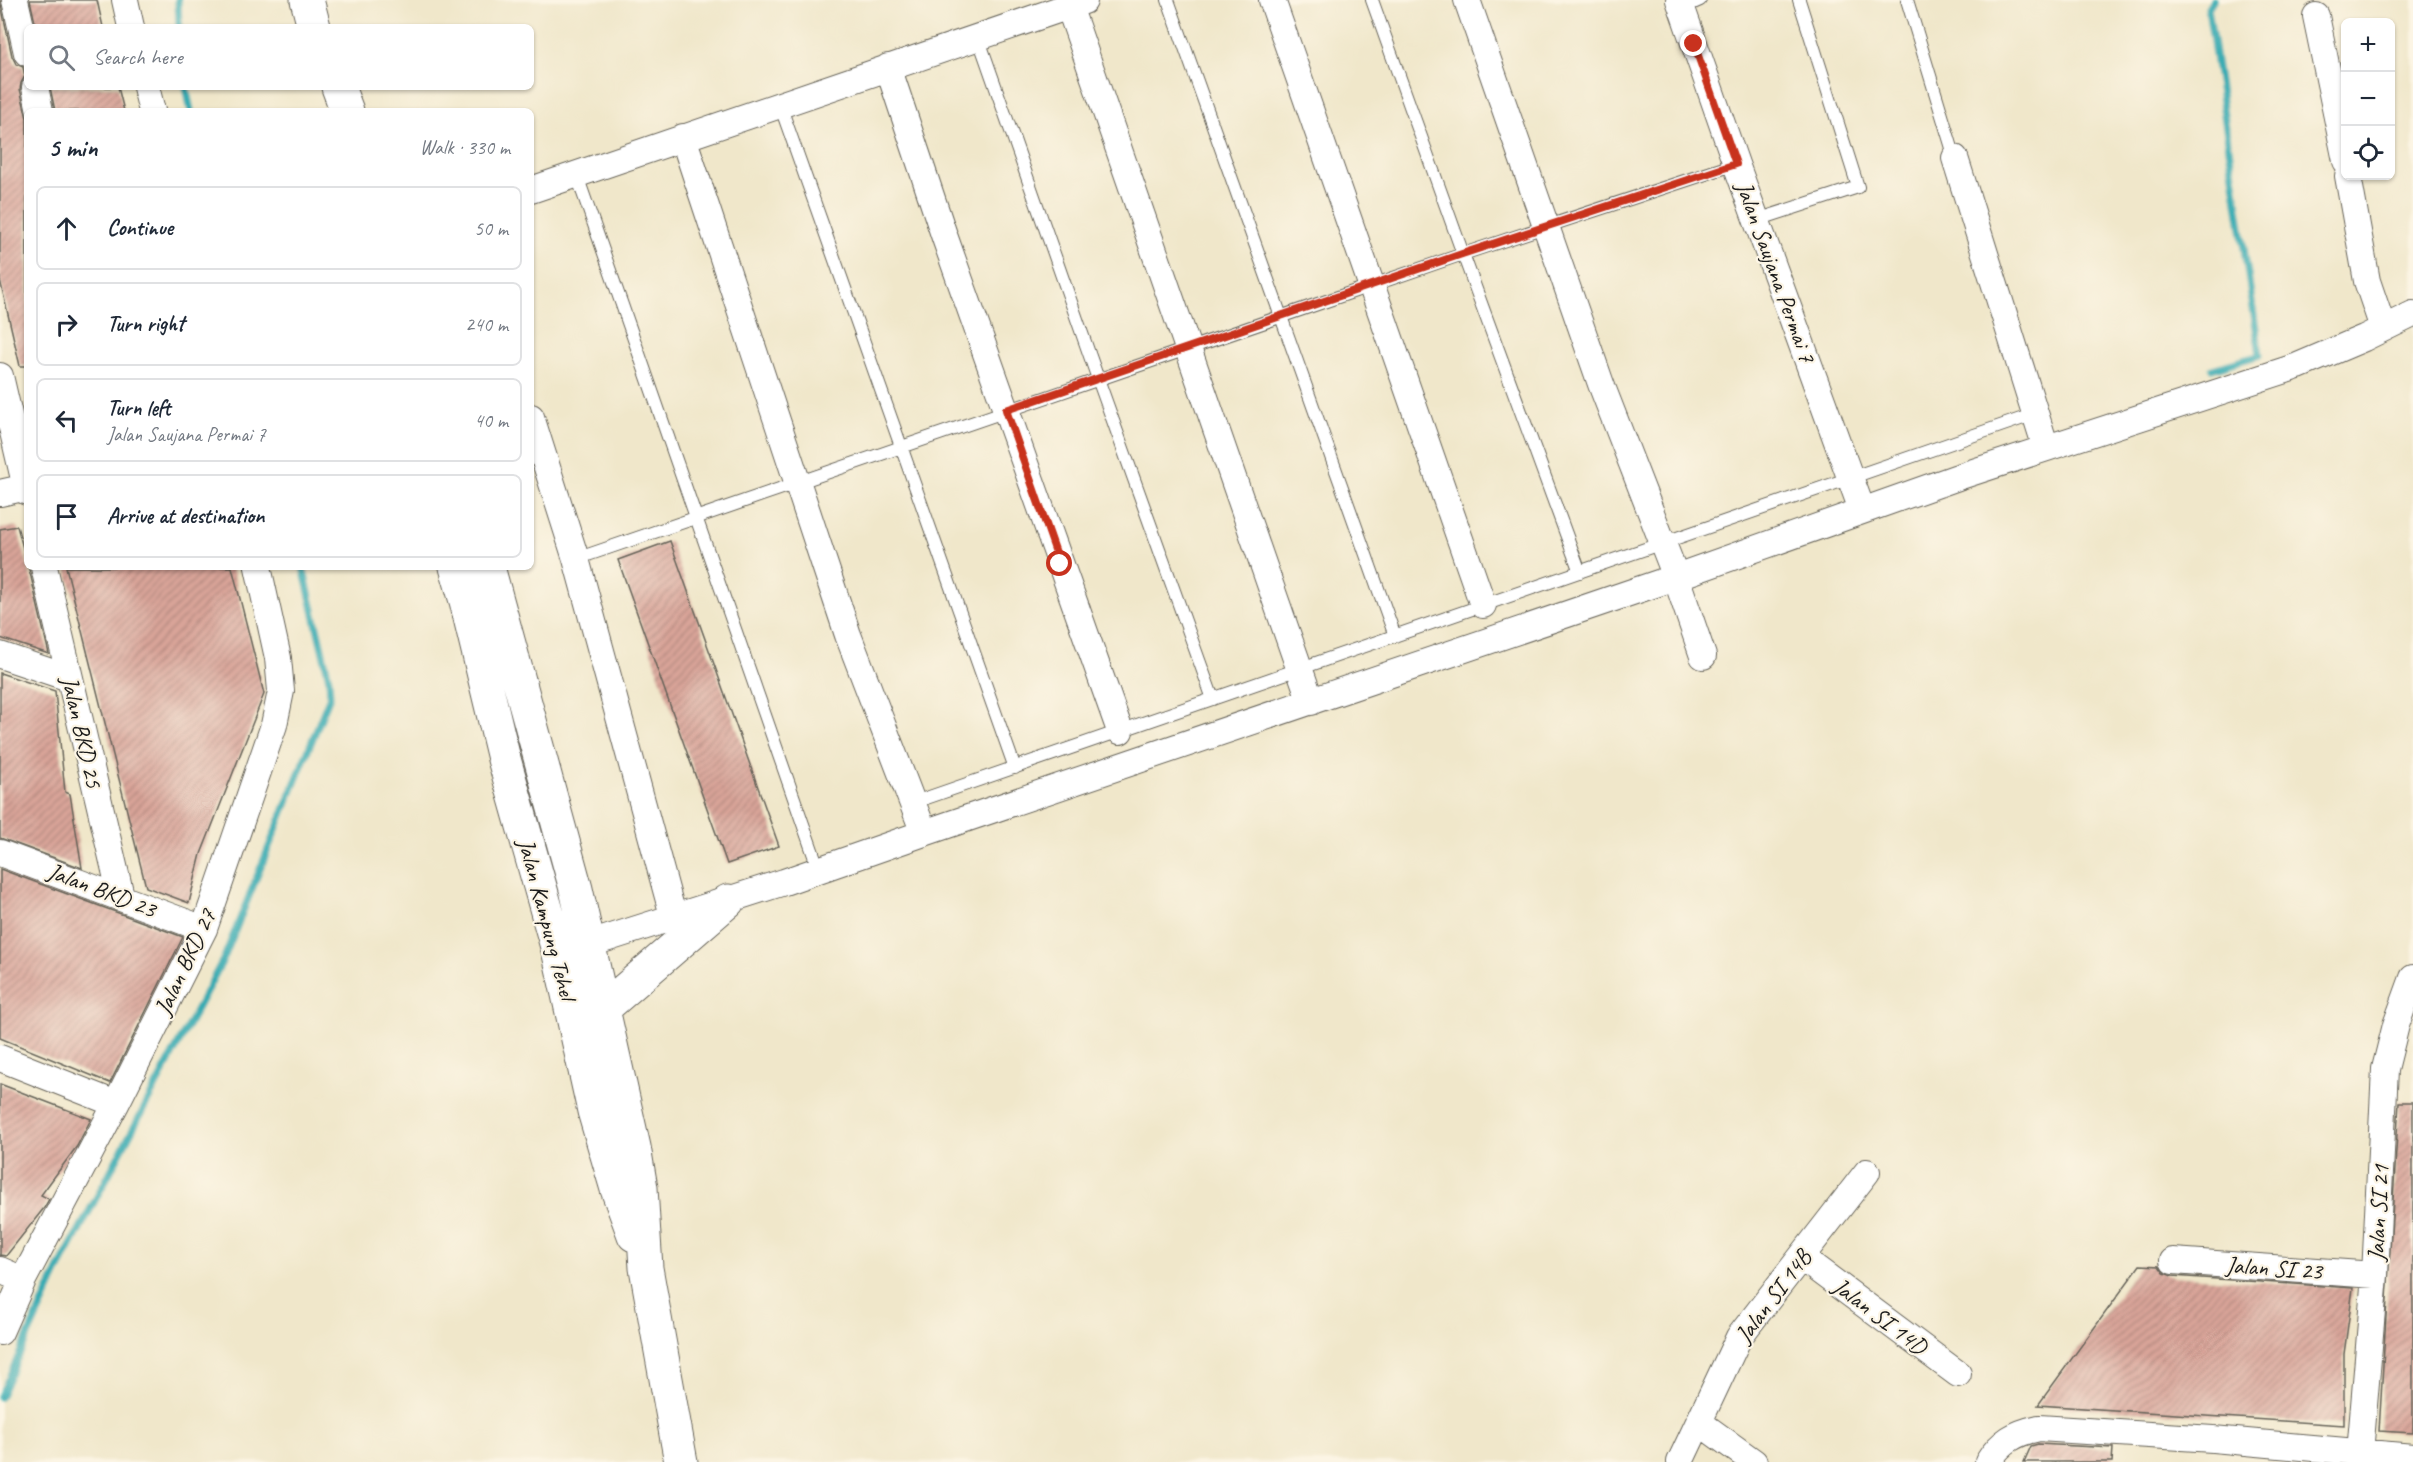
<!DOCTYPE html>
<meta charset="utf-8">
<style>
:root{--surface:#fff;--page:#f6f6f7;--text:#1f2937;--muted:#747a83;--line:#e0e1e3}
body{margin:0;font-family:Caveat,sans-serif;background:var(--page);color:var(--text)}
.controls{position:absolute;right:18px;top:18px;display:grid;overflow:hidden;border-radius:9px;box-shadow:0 2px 4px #0004}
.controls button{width:54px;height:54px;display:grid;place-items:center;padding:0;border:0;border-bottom:2px solid var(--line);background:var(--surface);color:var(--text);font:30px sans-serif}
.stop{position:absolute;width:18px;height:18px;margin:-14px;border:4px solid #c8321e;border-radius:50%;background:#fff}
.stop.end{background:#c8321e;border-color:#fff;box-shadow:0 2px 6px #0008}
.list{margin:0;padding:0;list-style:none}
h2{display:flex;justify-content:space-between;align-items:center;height:78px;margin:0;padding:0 24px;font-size:26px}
h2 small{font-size:20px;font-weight:400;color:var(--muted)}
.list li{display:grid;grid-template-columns:39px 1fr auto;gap:18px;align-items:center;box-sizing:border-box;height:84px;margin:0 12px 12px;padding:0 12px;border:2px solid var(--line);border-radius:9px}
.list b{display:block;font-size:22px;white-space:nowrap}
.list p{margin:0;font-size:20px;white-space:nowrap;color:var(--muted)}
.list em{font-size:20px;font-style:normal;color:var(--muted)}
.icon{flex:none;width:33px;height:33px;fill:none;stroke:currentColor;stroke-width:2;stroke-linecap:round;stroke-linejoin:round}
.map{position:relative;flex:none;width:2413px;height:1462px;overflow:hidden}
.search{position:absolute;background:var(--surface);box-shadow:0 2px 4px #0004;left:24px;top:24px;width:510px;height:66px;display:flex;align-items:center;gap:15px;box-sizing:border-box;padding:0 21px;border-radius:9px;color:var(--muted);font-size:22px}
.panel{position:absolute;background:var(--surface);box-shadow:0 2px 4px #0004;left:24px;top:108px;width:510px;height:462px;border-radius:9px}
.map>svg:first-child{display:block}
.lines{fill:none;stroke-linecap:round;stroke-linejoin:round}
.stream{stroke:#39abb2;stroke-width:7}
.building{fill:url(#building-hatch)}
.lane-casing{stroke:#666359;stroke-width:14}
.street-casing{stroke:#666359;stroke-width:28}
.secondary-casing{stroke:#666359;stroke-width:35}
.lane{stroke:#fff;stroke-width:12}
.street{stroke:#fff;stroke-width:26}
.secondary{stroke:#fff;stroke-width:33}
.route{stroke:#c8321e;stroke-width:8}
.labels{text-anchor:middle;stroke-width:4.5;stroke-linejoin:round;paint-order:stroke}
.street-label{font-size:24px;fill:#1c1c1c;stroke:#fcf5e5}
</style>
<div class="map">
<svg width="2413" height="1462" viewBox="0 0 2413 1462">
<defs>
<pattern id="building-hatch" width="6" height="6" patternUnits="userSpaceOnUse" patternTransform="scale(1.5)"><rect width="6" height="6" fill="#d9a499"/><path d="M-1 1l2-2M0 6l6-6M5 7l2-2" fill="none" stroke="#af857c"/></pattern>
</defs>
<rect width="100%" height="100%" fill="#fcf5e5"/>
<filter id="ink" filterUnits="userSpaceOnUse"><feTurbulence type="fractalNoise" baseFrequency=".0167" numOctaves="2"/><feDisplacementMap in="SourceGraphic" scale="12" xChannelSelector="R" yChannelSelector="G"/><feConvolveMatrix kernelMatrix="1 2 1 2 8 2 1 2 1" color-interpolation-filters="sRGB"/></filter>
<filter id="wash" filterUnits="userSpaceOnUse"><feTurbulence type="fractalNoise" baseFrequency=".008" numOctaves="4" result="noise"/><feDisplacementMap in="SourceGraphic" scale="24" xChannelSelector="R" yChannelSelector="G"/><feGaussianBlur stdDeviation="1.35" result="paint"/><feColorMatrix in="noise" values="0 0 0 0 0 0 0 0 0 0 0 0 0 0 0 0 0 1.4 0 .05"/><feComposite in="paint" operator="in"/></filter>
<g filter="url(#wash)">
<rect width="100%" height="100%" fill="#f0e7ca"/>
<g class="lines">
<path class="stream" d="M178 0 179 27
M186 87 191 111
M2212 369 2260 355 2208 8 2213 0
M0 1397 58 1270 224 958 330 696 329 679 303 567"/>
</g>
<g id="blocks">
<path class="building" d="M0 0 12 56 16 64 23 67 25 76 21 83 20 89 27 118V366H20L0 280Z
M30 0H97L103 27H36Z
M50 87H118L124 111H55Z
M17 526 31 577 49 654 0 638V529Z
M670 541 779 846 727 864 618 560Z
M66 567H232L264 694 201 854 189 903 146 887Z
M0 673 55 691 65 792 70 794 82 868 0 838Z
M0 869 183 937 110 1083 0 1038Z
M0 1084 91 1119 77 1146 41 1195 49 1199 44 1208 6 1256 0 1255Z
M2399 1102H2413V1433L2379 1431Z
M2140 1265 2159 1266 2164 1273 2172 1276 2353 1288 2344 1354V1425L2038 1405Z
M2038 1444 2113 1448 2112 1462H2024L2031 1446Z"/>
</g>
</g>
<g filter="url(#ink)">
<use href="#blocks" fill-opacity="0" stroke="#666359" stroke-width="1.5"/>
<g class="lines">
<defs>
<path id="lane" d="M1168 0 1395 636
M1372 0 1463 254 1580 572
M1907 0 1955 158
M1682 8 1700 0
M978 37 1098 379 1213 699
M780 105 1015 768
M576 173 819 870
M1757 220 1858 187 1799 0
M576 559 1463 254 1736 164
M912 803 2035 414"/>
<path id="street" d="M15 0 27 53
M125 0 131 27
M1272 0 1483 605
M1467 0 1601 384 1676 577 1703 656
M1679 0 1736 164 1862 510
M1069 6 1311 702
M2316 16 2346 161
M888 67 945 238 1120 731
M35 87 40 111
M146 87 152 111
M683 137 848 635 924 833
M1955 158 2046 448
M2348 176 2367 281 2383 328
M531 190 1084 1
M0 376 27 492
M531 417 576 559 674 919
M0 493 27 487
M44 567 121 896
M0 655 69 678
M0 853 204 929
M571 950 784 882 924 833 1676 577 1958 477 2298 366 2364 338 2413 314
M0 1058 116 1104
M1802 1258 1958 1374
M2173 1261 2375 1275
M0 1270 23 1280
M0 1332 23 1280 116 1104 204 929 274 725 281 691 278 658 258 567
M1700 1423 1754 1462
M2360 1453 2375 1275 2385 1069 2396 1025 2413 978
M1680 1462 1739 1337 1867 1172
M1988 1462C2001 1441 2015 1433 2039 1428L2213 1439 2413 1457"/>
<path id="secondary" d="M307 0 314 27
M338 87 347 111
M456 567 466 601 504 759 559 954 594 1111 617 1189 634 1235
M488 567 576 889 634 1147 641 1188 646 1268 681 1462
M603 1009 728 901"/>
</defs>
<use href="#lane" class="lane-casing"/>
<use href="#street" class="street-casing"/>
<use href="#secondary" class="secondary-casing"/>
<use href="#lane" class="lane"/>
<use href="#street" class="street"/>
<use href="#secondary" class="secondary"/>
</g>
</g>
<g class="lines" filter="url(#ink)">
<path class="route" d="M1060 564 1006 410 1462 254 1736 164 1694 44"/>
</g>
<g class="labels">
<g class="street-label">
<text transform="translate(1776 272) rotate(70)" y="8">Jalan Saujana Permai 7</text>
<text transform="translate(82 732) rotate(77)" y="8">Jalan BKD 25</text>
<text transform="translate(102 890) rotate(21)" y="8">Jalan BKD 23</text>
<text transform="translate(547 919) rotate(75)" y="8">Jalan Kampung Tehel</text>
<text transform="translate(185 962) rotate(-65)" y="8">Jalan BKD 27</text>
<text transform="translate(2378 1213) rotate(-87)" y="8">Jalan SI 21</text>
<text transform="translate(2274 1268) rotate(4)" y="8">Jalan SI 23</text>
<text transform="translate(1773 1296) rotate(-53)" y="8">Jalan SI 14B</text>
<text transform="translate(1880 1316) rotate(37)" y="8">Jalan SI 14D</text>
</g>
</g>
</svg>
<div class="controls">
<button>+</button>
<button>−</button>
<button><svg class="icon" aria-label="locate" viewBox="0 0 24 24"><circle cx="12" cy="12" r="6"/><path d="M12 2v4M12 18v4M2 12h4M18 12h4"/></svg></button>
</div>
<div class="stop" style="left:1060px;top:564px"></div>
<div class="stop end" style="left:1694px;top:44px"></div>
<div class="search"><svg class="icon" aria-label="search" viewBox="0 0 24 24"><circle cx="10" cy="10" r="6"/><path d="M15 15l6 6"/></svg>Search here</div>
<section class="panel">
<h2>5 min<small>Walk · 330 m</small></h2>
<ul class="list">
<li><svg class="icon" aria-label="ahead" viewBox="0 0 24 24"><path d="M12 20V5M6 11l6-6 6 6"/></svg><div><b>Continue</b></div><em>50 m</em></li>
<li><svg class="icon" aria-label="right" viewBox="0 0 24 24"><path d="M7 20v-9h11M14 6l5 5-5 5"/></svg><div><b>Turn right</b></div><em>240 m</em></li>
<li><svg class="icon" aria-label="left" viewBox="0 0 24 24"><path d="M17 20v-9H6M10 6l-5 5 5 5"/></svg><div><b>Turn left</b><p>Jalan Saujana Permai 7</p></div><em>40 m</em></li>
<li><svg class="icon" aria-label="arrive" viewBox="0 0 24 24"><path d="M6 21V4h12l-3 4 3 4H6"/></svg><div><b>Arrive at destination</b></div></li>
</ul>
</section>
</div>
